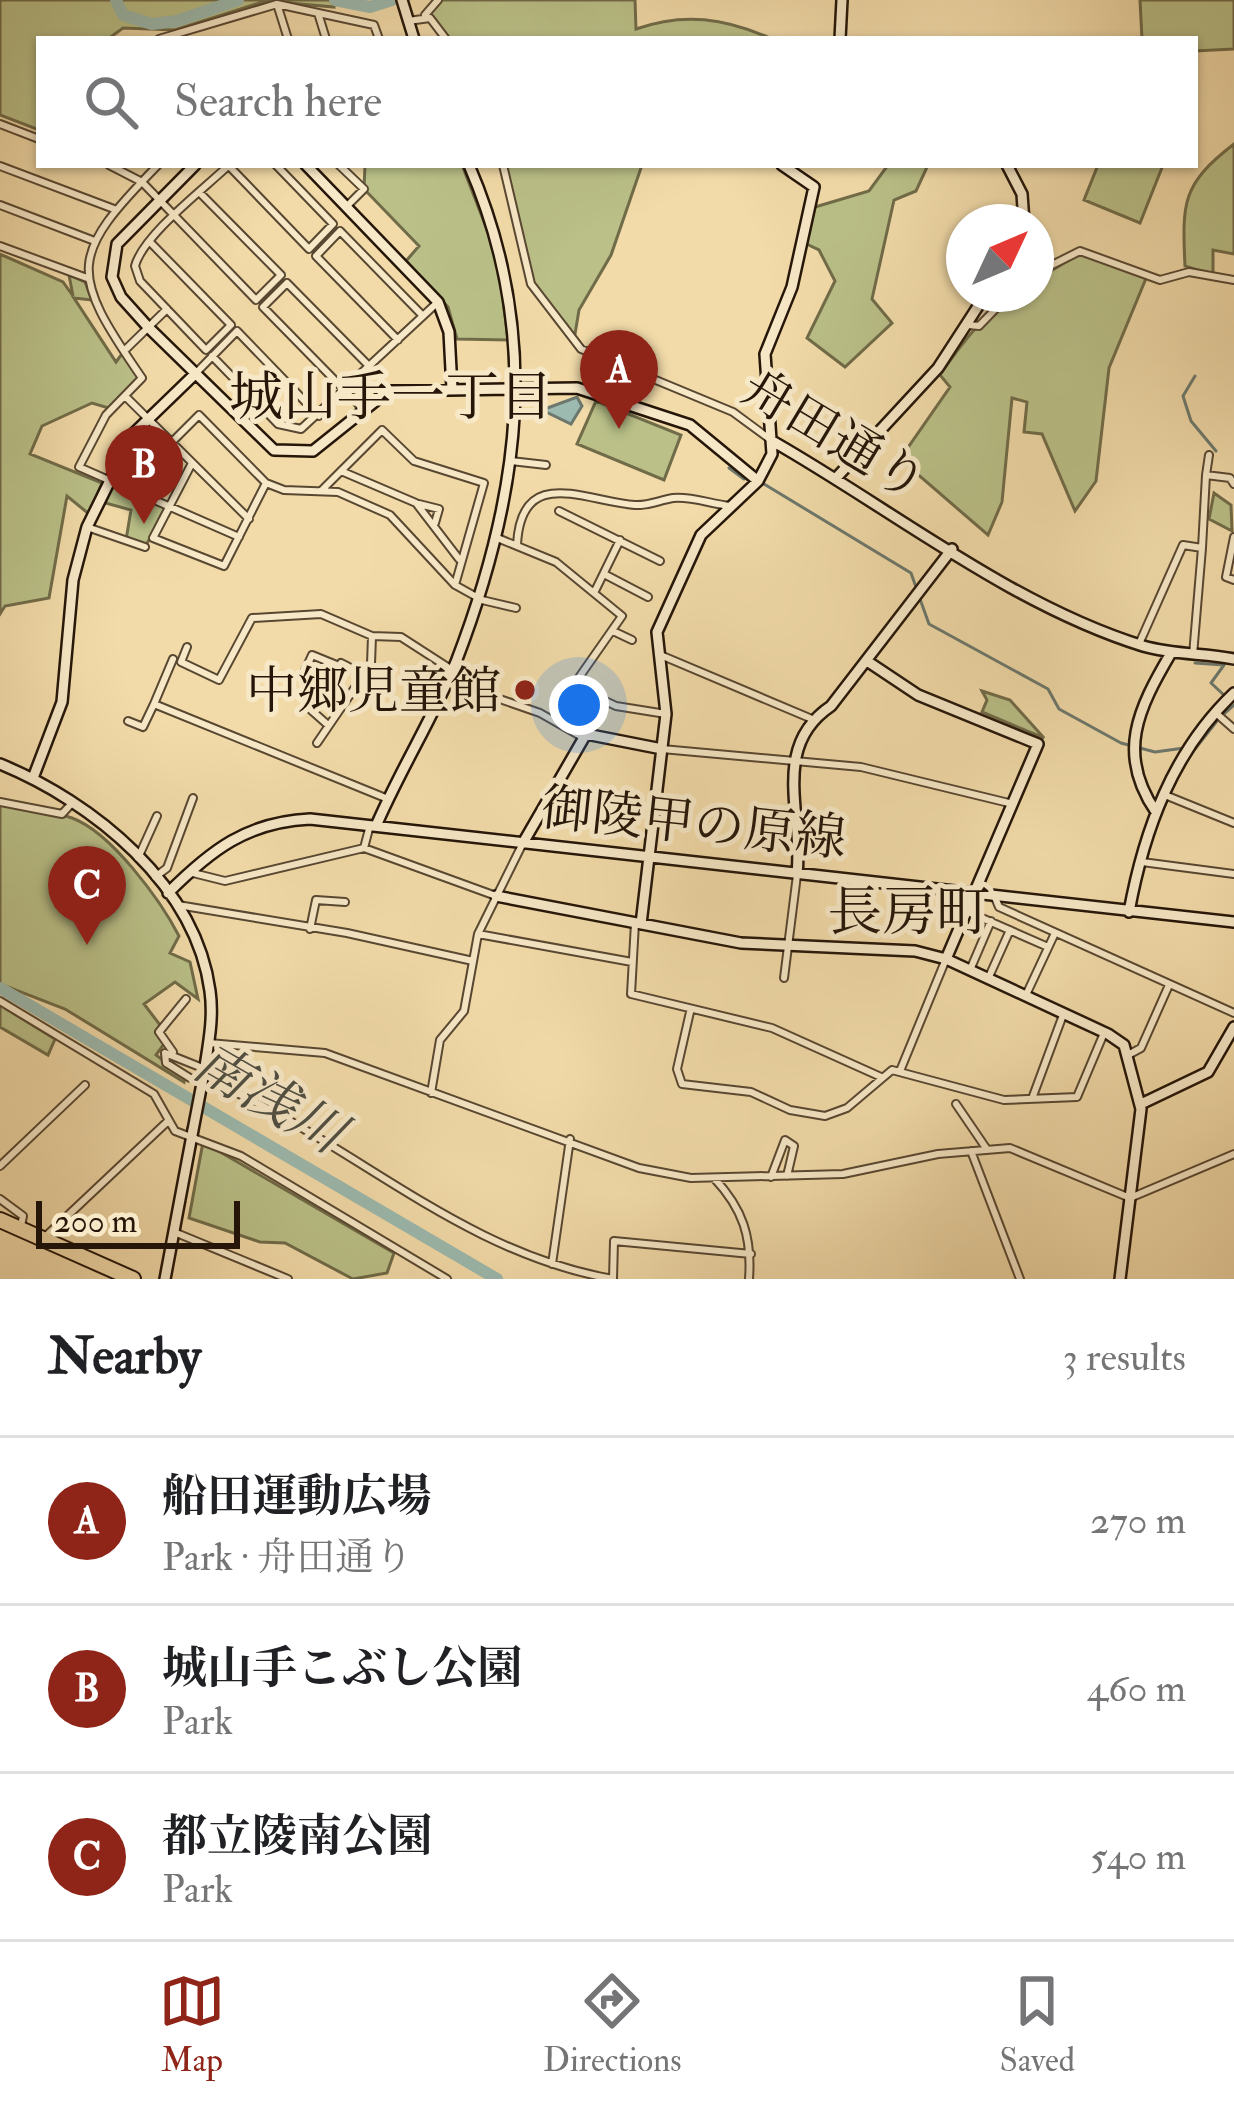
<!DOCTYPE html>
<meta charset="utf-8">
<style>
:root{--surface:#fff;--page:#f6f6f6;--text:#202124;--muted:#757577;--line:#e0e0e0;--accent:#8f2418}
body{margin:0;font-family:"IM FELL Double Pica","Noto Serif JP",serif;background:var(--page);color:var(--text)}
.compass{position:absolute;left:946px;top:204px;width:108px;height:108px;border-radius:50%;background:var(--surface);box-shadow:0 3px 9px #0004;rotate:46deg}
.scale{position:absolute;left:36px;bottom:30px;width:204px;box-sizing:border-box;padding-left:12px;border:6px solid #251609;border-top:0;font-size:33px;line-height:42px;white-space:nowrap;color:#251609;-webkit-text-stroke:9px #f7e8c7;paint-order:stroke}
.you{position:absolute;left:579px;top:705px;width:42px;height:42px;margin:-30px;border:9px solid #fff;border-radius:50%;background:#1a73e8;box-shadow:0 0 0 18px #1a73e833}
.badge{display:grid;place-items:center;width:78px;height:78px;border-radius:50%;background:var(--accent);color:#fff;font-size:39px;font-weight:700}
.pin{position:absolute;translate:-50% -99px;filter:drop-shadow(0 3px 6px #0008)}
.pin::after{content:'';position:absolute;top:63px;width:42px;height:36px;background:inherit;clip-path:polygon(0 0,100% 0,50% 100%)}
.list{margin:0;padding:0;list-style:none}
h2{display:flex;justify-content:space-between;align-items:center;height:156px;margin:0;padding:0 48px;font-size:51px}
h2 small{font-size:39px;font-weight:400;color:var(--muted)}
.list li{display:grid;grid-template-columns:78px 1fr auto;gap:36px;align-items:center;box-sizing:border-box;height:168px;padding:0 48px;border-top:3px solid var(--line)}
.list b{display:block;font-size:45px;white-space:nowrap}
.list p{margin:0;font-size:39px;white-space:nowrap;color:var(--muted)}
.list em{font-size:39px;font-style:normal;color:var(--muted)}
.icon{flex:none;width:66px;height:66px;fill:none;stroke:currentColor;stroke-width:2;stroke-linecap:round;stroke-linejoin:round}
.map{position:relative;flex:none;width:1234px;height:1279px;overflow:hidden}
.search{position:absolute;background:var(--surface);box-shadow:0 3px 9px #0004;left:36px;right:36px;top:36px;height:132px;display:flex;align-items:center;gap:30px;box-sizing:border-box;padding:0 42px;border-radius:0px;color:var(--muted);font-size:45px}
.sheet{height:660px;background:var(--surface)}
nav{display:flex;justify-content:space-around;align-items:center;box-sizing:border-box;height:168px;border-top:3px solid var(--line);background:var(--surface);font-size:33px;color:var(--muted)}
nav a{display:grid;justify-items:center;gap:6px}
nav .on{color:var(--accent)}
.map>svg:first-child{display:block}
.green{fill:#bac088;stroke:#706b48;stroke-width:3}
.water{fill:#9cbaaf;stroke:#6c786d;stroke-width:3}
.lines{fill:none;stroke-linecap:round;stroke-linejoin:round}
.stream{stroke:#6c786d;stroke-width:3}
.river{stroke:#9cbaaf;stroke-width:12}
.street-casing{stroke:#584731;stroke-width:10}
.secondary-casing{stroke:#251609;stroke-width:14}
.highway-casing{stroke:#251609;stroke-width:18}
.street{stroke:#f7e8c7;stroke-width:6}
.secondary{stroke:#f7e8c7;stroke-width:9}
.highway{stroke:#f2dba9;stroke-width:14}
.secondary-bridge-casing{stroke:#251609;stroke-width:14;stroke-linecap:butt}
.secondary-bridge{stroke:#f7e8c7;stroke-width:9}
.poi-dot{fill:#8f2418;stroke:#f7e8c7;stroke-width:4.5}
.labels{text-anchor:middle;stroke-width:10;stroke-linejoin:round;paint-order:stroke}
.street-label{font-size:51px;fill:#251609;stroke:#f7e8c7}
.poi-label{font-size:51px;fill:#251609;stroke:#f7e8c7;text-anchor:end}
.neighbourhood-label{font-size:54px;fill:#251609;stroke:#f7e8c7}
.water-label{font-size:54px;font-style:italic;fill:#4f4f43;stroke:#f7e8c7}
</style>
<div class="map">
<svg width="1234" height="1279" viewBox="0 0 1234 1279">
<rect width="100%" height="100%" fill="#f2dba9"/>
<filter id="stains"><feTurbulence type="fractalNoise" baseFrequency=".00167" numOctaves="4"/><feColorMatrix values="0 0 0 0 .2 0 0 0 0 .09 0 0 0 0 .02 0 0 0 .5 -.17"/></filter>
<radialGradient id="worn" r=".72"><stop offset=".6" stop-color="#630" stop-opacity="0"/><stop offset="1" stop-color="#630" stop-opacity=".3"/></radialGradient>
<path class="green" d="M0 0H334V7L266 1 175 30 123 28 108 39H39V130L0 115Z
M442 0H635L636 29C684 12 725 18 772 39H446L427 12Z
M1140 0H1234V49L1195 51V39H1142Z
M1234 144V254L1213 250V275L1185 266C1182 202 1182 184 1234 144Z
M365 165H462L498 258 508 340 457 339 448 307 406 261 419 246 364 189Z
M503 165H642L611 255 579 310 574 340 531 284Z
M888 165H928L916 191 894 200 872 299 892 323 845 367 807 338 835 281 819 250 800 241 805 210 869 191Z
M1098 165H1163L1140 223 1084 200Z
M0 254 63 282 73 296 69 275 85 282 92 300 74 298 116 362 124 351 142 378 112 409 92 403 42 426 30 454 102 483 89 514 67 496 49 598 5 606 0 614Z
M1079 254 1147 276 1109 368 1096 481 1075 511 1042 434 1024 432 1027 402 1012 398 1002 502 988 535 900 459 950 387 940 375C961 344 996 294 1036 294V280Z
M596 401 681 435 664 480 577 444Z
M111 482 168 506 145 547 126 540 131 510 102 502Z
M1214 493 1231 505 1232 531 1209 519Z
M982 691 1010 700 1044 738 982 712 987 700Z
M0 805C22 807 56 812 72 818 111 832 161 901 179 936L170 953 190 962 198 999 175 982 144 1004 160 1025 156 1033 164 1044 156 1055 185 1077 184 1082 65 1009 0 984Z
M0 1005 55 1039 48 1055 0 1027Z
M203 1142 394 1253 387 1273 353 1279 285 1243 260 1242 189 1218Z"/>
<path class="water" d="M577 397 582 406 571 424 542 410Z"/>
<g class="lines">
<path class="stream" d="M1195 376 1183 396 1191 421 1216 451
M729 468 744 479
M764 484 911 573 917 590
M920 599 929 624 1048 689 1059 709 1121 743 1155 752 1184 748
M1195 663 1224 665 1211 683 1225 696
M1224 714 1234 705
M1195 749 1217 721"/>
<path class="river" d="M116 0 123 15 152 24 177 21 238 0
M335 0 370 7 392 0
M0 988 497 1279"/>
<defs>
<path id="street" d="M277 4 288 39
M318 13 326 39
M425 15 438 0
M408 21 430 18 446 39
M159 39 277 4 374 25 379 39
M0 124 39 139
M109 165 142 182 256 300 281 275 200 193
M158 165C69 256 68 271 142 378L106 415 79 467 239 537
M228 165 309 249 333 224 276 165
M339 165 364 189 346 207
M503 165 531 284 581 349 733 412 771 440
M0 166 114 209
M0 205 92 240
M150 242 231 325 206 350 140 281 135 266C143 235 205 188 229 165
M0 246 87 278
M1036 273 1080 251 1160 280 1189 272 1234 280
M968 325 979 326 1010 294
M398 340 316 256 340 231 423 316
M124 351 167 309
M212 356 278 424 301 429 438 302
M196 373 237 331 319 416
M125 396 249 519
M362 408 263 307 287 283 370 367
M511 461 546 465
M192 463 153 538 224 566 266 483
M341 471 416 503 459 559
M1206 475 1209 455
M321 491 382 430 414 461 484 483 455 585
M138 494 171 443 199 415 266 483 284 490 338 492 390 515 455 585 482 600 516 608
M419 504 439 509 435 523
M559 511 660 561
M87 527 145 547
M495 537 556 562 622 616 573 686 616 706 666 714
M1234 537 1226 577 1234 580
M517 545C521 463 587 502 635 505 648 506 660 500 673 498 691 496 711 504 730 506
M1202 548 1206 475 1230 478 1234 484
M604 574 648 597
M594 593 620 540
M613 631 632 640
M1139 644 1183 545 1202 548 1193 655
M187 647 181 662 219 680 252 618 321 614 372 636 401 637 494 697 540 713 582 737
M658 654 812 719
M303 675 312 655 339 666
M154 704 173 659
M1217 714 1234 729
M128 721 143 727 154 704 388 799
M328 725 311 710 341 663 364 675
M317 743 371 664 372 636
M662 749 861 767 1013 804
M1165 795 1234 823
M0 802 62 814 73 802
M364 848 370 825
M138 858 157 816
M1142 862 1234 874
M189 872 225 881 364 848 496 896
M155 877 167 868 193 798
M994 895 999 907 1234 1013
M178 905 347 933 473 961
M966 911 1048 947
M635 923 631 994 772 1028 881 1077
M310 929 316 900 345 902
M478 934 632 962
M970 970 991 921
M784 978 797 875
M988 979 1010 930
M1026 995 1055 933
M0 1001 154 1094 175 1131 241 1156 447 1279
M690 1012 677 1069 682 1084 751 1092 790 1110 825 1116 847 1108 892 1070 1004 1100 1077 1097 1104 1033
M209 1043 325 1053 639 1168 691 1178 843 1174 938 1154 1010 1148 1130 1198 1234 1154
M173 1052 159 1032 186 999
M1128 1055 1141 1048 1169 985
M900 1071 946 959
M190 1078 166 1063 165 1053 205 1069
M215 1083C352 1142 461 1253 613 1279
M431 1093 440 1040 464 1011 478 934 523 843
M1033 1096 1063 1015
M956 1104 986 1148
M971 1151 1020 1279
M0 1166 85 1085
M771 1177 785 1140 794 1146 787 1176
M714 1178C743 1209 752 1237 749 1279
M0 1199 23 1216 21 1226
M174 1232 288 1279
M46 1236 167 1122
M552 1264 570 1139
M613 1279 614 1241 751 1254"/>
<path id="secondary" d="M402 0 414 39
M840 39 842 0
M195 165 117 244 112 277 121 297 148 327 274 450 313 451 388 391 577 388 690 425 758 481
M306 165 438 302 449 332 452 389
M1007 165 1022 194 1024 222
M774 442C893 510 1011 605 1143 646 1174 655 1204 653 1234 659
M837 477 938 368 986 294
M867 661 918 695 1038 744 946 959
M0 764C93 802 196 885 210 991 214 1019 208 1046 204 1073
M33 778 62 702 73 580 87 527 133 434 195 374
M1156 812C1116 754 1138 709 1171 653
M376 826C400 770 433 718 456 662 521 493 542 334 469 165
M523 843 586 734 662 749
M797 874C804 814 770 747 831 706L952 549
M168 893C211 850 247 822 310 819L1234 922
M496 896 741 943 915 951 946 959 1108 1034 1124 1045 1141 1109 1120 1279
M1129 912C1144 830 1173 751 1234 693
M641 924 666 714 657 632 701 535 758 481 772 454 765 354 792 287 814 187 782 165
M1141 1104 1208 1072 1234 1027
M165 1279 193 1130"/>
<path id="highway" d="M0 1220 133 1279"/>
</defs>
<use href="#street" class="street-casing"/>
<use href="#secondary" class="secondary-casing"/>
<use href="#highway" class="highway-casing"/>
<use href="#street" class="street"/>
<use href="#secondary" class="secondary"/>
<use href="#highway" class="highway"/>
<defs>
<path id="secondary-bridge" d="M193 1130 204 1073"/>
</defs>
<use href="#secondary-bridge" class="secondary-bridge-casing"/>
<use href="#secondary-bridge" class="secondary-bridge"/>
</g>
<circle class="poi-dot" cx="525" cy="690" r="12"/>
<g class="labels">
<g class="street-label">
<text transform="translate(835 434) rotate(31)" y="18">舟田通り</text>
<text transform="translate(694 822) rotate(6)" y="18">御陵甲の原線</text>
</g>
<g class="poi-label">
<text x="501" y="708">中郷児童館</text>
</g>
<g class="neighbourhood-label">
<text x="391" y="415">城山手一丁目</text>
<text x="909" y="930">長房町</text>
</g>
<g class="water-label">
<text transform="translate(270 1097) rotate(30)" y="19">南浅川</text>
</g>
</g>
<rect width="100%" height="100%" filter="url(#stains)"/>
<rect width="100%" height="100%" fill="url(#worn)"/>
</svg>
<svg class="compass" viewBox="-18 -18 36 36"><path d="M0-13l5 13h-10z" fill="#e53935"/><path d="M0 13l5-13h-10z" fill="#757577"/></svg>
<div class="scale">200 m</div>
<div class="you"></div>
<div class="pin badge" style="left:619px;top:429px">A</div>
<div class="pin badge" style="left:144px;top:524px">B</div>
<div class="pin badge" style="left:87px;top:945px">C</div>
<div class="search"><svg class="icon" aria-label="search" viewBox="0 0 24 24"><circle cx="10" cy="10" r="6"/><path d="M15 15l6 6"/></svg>Search here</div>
</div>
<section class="sheet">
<h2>Nearby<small>3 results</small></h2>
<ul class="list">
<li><span class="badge">A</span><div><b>船田運動広場</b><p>Park · 舟田通り</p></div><em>270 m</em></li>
<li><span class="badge">B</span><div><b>城山手こぶし公園</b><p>Park</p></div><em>460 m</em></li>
<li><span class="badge">C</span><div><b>都立陵南公園</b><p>Park</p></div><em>540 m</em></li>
</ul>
</section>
<nav>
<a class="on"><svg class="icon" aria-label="map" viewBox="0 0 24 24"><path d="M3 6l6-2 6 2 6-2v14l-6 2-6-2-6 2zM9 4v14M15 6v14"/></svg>Map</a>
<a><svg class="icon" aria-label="directions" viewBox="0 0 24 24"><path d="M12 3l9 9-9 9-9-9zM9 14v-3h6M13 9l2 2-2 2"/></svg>Directions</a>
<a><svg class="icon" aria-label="saved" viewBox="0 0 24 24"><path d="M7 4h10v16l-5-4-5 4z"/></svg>Saved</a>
</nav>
